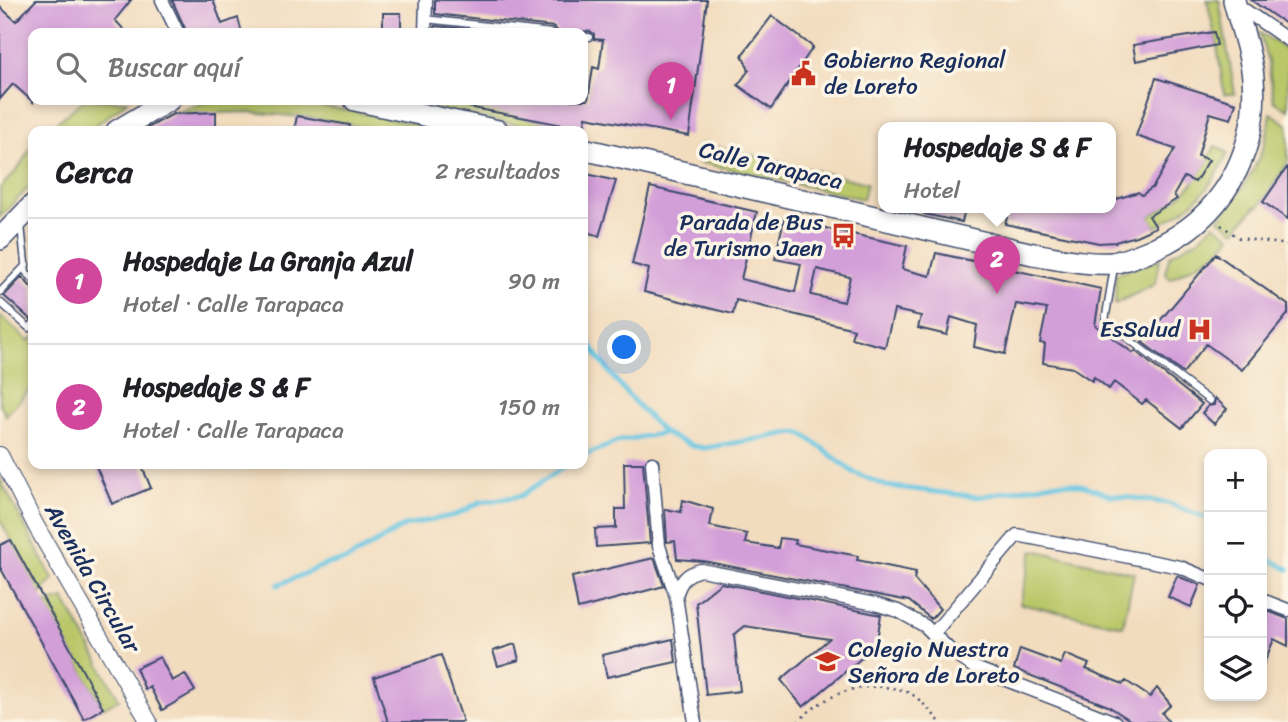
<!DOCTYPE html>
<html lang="es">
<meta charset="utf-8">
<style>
:root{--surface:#fff;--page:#f6f6f6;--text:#202124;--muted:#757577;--line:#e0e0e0;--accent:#db2777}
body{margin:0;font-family:Sriracha,sans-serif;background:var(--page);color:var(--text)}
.controls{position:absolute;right:21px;bottom:21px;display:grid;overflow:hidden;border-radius:14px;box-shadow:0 4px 10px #0003}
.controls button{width:63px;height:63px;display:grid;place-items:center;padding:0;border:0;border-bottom:2px solid var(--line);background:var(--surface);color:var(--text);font:35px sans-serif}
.you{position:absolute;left:625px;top:348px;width:24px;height:24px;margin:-18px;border:5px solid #fff;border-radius:50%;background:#1a73e8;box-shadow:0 0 0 10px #1a73e833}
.badge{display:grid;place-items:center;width:46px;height:46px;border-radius:50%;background:var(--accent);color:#fff;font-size:23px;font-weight:700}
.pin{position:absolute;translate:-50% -58px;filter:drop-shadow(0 2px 4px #0008)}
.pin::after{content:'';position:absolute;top:37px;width:24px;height:21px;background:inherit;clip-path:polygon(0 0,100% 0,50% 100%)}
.popup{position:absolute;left:878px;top:122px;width:238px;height:91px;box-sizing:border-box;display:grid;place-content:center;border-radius:14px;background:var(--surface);filter:drop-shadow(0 2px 5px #0005);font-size:23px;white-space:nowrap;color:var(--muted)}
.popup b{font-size:26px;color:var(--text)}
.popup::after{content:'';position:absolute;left:50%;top:100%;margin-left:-14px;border:14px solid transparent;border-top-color:var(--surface)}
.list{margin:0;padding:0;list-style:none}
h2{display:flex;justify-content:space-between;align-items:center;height:91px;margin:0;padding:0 28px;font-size:30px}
h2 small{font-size:23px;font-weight:400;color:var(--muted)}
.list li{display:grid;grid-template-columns:46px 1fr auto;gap:21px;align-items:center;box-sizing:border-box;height:126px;padding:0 28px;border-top:2px solid var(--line)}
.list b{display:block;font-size:26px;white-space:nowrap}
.list p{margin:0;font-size:23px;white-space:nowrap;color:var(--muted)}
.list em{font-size:23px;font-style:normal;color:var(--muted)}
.icon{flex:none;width:38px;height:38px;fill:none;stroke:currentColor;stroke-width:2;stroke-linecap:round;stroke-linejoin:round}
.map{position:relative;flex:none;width:1288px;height:722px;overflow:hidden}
.search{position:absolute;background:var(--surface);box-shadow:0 4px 10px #0003;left:28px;top:28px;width:560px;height:77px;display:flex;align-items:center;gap:18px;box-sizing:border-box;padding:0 24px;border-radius:14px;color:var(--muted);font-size:26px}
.panel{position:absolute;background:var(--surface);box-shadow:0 4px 10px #0003;left:28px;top:126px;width:560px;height:343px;border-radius:14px}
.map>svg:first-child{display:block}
.green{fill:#b9c769;stroke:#6a7b64;stroke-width:2}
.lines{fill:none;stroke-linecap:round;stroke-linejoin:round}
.stream{stroke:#64c5e2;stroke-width:5}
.building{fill:#d39fd9;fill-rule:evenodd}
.service-casing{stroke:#3b496c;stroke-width:9}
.minor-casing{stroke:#3b496c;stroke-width:15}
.tertiary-casing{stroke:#3b496c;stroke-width:18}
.primary-casing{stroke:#3b496c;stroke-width:24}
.path{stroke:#3b496c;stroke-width:2.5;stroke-dasharray:2 5;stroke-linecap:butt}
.service{stroke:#fff;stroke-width:6}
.minor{stroke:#fff;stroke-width:12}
.tertiary{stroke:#fff;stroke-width:16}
.primary{stroke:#fff;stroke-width:21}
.labels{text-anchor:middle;stroke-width:7;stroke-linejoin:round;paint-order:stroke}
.poi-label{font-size:23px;fill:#1b2f5e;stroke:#fcf5e5;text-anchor:start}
.street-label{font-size:23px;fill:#1b2f5e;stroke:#fcf5e5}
</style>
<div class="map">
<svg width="1288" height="722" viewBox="0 0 1288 722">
<rect width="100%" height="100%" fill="#fcf5e5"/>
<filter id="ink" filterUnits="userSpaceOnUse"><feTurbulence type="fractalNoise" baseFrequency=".0143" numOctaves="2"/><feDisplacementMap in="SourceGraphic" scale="14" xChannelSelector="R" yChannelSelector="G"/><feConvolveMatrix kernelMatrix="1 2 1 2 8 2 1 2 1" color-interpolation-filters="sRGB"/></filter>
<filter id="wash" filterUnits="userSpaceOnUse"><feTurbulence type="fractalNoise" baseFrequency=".00686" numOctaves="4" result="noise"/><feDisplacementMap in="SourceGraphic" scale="28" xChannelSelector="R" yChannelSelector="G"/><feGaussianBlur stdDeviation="1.57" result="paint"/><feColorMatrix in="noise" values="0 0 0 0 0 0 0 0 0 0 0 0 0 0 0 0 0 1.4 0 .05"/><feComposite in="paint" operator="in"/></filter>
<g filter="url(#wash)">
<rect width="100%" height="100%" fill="#f2dcbe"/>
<path class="green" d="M1207 0H1219L1235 94H1224L1217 45Z
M1259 32 1288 51V110L1274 101 1268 62Z
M84 100 128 101 88 131H46Z
M229 100H282L358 112 442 130 383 131 313 118 250 112 173 114 203 103Z
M435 100 571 126 569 131H550L439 110 433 106Z
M1271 113 1288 125V162L1259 207 1256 206 1235 231 1219 219C1247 184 1265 159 1271 113Z
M33 144V183L0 217V188L18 169Z
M703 144 867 183 863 199 698 162Z
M1215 146 1228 153C1210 192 1192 207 1156 227L1149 217C1185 195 1197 185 1215 146Z
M1214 224 1231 237 1216 254 1170 279 1165 272 1170 255 1200 238Z
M1160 259 1155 284 1115 304 1116 274Z
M0 315 28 341 33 337V386L6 415 0 405Z
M0 479 53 579 40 595 0 520Z
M1033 550 1134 573 1123 626 1020 604Z
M64 599 119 699 103 708 45 604Z"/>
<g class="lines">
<path class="stream" d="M583 332C604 371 633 401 664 433
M583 456 619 441 664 433 692 446 705 448 797 432 805 435 853 472 886 486 979 497 1052 483H1069L1085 486 1110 495 1167 503 1209 519
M1262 555 1288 569
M278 585 327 564 347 560 406 525 456 515 480 502 521 496 568 464"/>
</g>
<g id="blocks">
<path class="building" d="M36 0H131L115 20 127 33H33V102L13 84 0 99V7L16 21Z
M172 0H213L222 24 238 18 242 33H187Z
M435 0H707L689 136 586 117 584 129 468 107 469 100H588L593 67 599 69 603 40 594 39V34L590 31 559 33 554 27 435 14Z
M1251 0H1288V25L1277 18Z
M383 13H401V28H383Z
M772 16 813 47 771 109 738 85 749 70 742 55Z
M435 26 503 33H435Z
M1214 32 1217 45 1136 61 1133 45Z
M1156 78 1236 103 1231 119 1210 113 1198 156 1209 160 1195 182 1184 177 1174 195 1177 199 1149 216 1156 227 1136 236 1115 242 1099 243 1005 224 1010 208H1111V201L1138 192 1142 195 1153 187 1175 149 1136 136Z
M216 112V131H142L173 114Z
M297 116 350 125 349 131H294Z
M1288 166V219L1263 202Z
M583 173 616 181 599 236 583 231Z
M650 187 757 212 741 279 795 292 801 264 775 259 784 219 907 246 902 269 930 276 936 253 1101 289 1095 325 1133 353 1135 351 1202 404 1182 428 1146 400 1142 404 1114 382 1109 389 1094 377 1092 381 1073 368 1043 363 1045 344 1040 343 1047 309 1016 304 1005 354 974 347 977 325 951 317 947 335 918 328 921 316 894 310 885 347 851 338 854 329 736 300 733 314 644 292 649 269 632 264ZM817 269 850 277 844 302 811 295Z
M924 208H965L962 222 924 214Z
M1216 254 1288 305V314L1242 370 1206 344 1183 373 1142 342Z
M22 277 33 289V318L30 319 4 296Z
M1215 398 1227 409 1214 424 1202 413 1208 406 1214 405Z
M624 463H643L650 543 596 547 595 529 616 528V509H625Z
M95 464H141L151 488 112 504Z
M683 500 713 509 710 526 747 534 745 543 778 548 780 538 796 540 795 544 858 556 857 560 916 572 914 579 940 609 931 619 909 601 703 561 677 559 675 541 667 542 665 509 681 512Z
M11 540 103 708 84 719 0 567V545Z
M654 558 664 586 578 609 572 577Z
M1177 576 1200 585 1191 607 1168 597Z
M721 583 881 615 876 646 803 707 781 680 829 639 745 626 734 635 740 691 706 695 696 603Z
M1262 609 1288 619V646L1274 639 1262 668Z
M673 639 676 662 607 677 602 655Z
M515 644 519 660 498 666 493 651Z
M1020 649 1061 664 1065 654 1089 664 1086 669 1123 684 1126 681 1150 697 1157 688 1171 705 1162 713 1169 722H1133L1108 706 1014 669Z
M441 655 463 722H388L374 677Z
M160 657 172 681 185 674 195 691 162 710 150 687 145 690 136 668Z"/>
</g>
</g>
<g filter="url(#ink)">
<use href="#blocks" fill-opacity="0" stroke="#3b496c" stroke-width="2"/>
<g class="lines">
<defs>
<path id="service" d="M425 19 553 33
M583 37H589
M21 225 26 272 33 279
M1114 267 1105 321 1210 401
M0 292 26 265
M0 302 29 328 33 324"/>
<path id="minor" d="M162 0 178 33
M1236 4 1288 40
M425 33 426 0
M652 463 659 546 676 596 695 722
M676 596C680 582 686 573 701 570L875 604 898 611 925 626 951 651 975 668 1115 722
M1262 600 1288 610
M933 634 1017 535 1180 567 1209 579"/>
<path id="tertiary" d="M0 455 36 526 149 722"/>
<path id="primary" d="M355 100 498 131
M117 131 169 100
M583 149 1033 254C1059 258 1086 265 1112 263 1125 261 1141 254 1153 249 1222 219 1259 153 1253 78 1251 52 1240 25 1234 0
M0 239 33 205"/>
</defs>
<use href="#service" class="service-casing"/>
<use href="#minor" class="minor-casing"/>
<use href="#tertiary" class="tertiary-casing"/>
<use href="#primary" class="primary-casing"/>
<path class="path" d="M1221 225 1239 238 1288 245
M383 722 387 721
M798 722C822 696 857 682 892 688 899 689 907 691 913 695 923 702 932 713 940 722"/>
<use href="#service" class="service"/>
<use href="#minor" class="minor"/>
<use href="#tertiary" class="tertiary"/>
<use href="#primary" class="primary"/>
</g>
</g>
<defs>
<symbol id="civic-bare" viewBox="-9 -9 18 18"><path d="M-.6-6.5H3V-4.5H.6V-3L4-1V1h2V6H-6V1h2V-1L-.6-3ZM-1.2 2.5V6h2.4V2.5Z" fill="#c8321e" stroke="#fcf5e5" stroke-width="2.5" paint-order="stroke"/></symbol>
<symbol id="bus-bare" viewBox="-9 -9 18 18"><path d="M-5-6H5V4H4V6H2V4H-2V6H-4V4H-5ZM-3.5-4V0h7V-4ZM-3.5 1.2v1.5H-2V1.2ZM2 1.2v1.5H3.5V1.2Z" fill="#c8321e" stroke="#fcf5e5" stroke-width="2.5" paint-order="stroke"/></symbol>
<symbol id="hospital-bare" viewBox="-9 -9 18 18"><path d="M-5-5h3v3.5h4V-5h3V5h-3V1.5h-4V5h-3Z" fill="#c8321e" stroke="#fcf5e5" stroke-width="2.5" paint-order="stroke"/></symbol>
<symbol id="school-bare" viewBox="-9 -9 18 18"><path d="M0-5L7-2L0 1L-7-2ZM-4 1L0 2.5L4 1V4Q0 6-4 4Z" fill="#c8321e" stroke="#fcf5e5" stroke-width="2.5" paint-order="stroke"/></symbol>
</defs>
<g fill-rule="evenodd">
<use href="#civic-bare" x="786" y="56" width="35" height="35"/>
<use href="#bus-bare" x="826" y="218" width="35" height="35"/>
<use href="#hospital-bare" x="1182" y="312" width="35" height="35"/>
<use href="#school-bare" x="810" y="644" width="35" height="35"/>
</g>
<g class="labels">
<g class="poi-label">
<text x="824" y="68">Gobierno Regional<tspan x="824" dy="26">de Loreto</tspan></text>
<text x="823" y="230" text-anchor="end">Parada de Bus<tspan x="823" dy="26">de Turismo Jaen</tspan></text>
<text x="1180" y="337" text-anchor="end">EsSalud</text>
<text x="848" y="657">Colegio Nuestra<tspan x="848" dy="26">Señora de Loreto</tspan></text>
</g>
<g class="street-label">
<text transform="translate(771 165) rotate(13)" y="8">Calle Tarapaca</text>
<text transform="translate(93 578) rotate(60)" y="8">Avenida Circular</text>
</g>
</g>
</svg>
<div class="controls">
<button>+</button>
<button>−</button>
<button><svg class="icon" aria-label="locate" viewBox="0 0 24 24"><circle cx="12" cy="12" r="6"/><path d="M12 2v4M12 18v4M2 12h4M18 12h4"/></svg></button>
<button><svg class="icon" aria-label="layers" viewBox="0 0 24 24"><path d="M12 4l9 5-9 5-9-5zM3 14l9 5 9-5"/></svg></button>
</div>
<div class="you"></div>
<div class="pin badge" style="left:671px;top:120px;background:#d1479c">1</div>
<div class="pin badge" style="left:997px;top:294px;background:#d1479c">2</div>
<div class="popup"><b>Hospedaje S &amp; F</b>Hotel</div>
<div class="search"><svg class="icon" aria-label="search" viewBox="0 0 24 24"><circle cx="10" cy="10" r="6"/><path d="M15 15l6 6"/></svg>Buscar aquí</div>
<section class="panel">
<h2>Cerca<small>2 resultados</small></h2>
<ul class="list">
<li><span class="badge" style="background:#d1479c">1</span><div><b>Hospedaje La Granja Azul</b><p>Hotel · Calle Tarapaca</p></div><em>90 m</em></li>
<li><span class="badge" style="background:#d1479c">2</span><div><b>Hospedaje S &amp; F</b><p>Hotel · Calle Tarapaca</p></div><em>150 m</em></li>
</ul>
</section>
</div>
